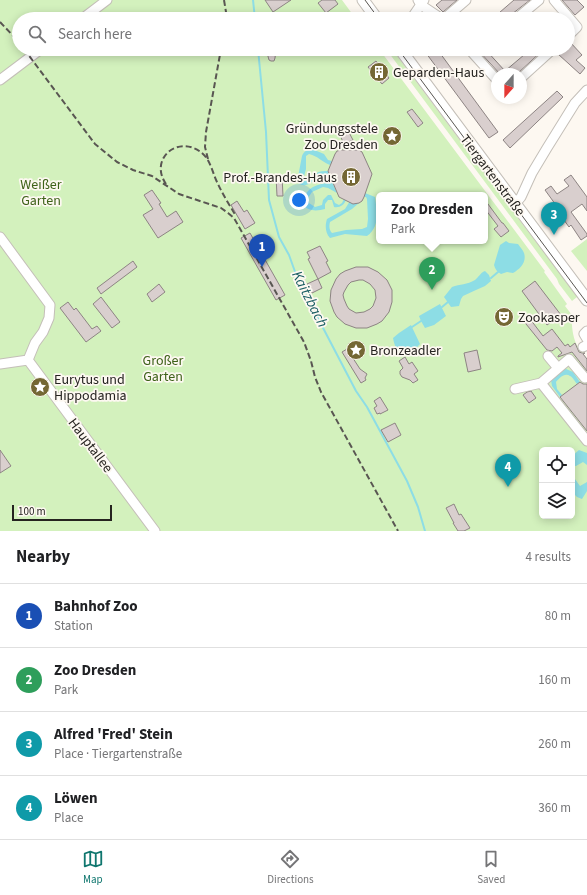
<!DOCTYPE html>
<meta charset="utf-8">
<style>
:root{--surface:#fff;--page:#f6f6f6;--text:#202124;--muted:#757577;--line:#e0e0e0;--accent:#0f766e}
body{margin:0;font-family:"Source Sans 3",sans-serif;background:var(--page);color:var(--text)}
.controls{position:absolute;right:12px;bottom:12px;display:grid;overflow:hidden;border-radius:6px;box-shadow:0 2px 10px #0003}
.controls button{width:36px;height:36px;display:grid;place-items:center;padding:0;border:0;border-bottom:1px solid var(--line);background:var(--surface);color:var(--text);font:20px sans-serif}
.compass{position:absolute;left:491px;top:68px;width:36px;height:36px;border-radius:50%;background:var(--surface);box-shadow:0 2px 10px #0003;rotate:201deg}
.scale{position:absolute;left:12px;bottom:10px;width:100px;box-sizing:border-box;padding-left:4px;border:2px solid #252320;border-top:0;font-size:11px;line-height:14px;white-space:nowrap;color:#252320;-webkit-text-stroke:3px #fdf8f1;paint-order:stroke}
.you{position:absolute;left:299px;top:200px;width:14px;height:14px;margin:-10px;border:3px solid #fff;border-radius:50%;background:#1a73e8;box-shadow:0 0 0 6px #1a73e833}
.badge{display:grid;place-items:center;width:26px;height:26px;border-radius:50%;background:var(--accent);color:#fff;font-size:13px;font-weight:700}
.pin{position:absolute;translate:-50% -33px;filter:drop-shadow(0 1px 2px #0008)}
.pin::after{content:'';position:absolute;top:21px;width:14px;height:12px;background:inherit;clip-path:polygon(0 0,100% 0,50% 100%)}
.popup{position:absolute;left:376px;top:192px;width:112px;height:52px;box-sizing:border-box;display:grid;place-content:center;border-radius:6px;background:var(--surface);filter:drop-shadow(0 1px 3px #0005);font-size:13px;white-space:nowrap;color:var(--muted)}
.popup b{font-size:15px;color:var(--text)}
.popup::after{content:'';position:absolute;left:50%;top:100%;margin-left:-8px;border:8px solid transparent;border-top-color:var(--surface)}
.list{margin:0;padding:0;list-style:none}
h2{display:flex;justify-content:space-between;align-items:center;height:52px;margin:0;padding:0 16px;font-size:17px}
h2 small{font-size:13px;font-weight:400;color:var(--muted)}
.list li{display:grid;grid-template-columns:26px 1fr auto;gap:12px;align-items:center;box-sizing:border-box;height:64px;padding:0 16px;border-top:1px solid var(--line)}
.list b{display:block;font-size:15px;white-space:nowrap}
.list p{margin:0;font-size:13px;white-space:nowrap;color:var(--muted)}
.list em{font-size:13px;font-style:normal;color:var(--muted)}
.icon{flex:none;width:22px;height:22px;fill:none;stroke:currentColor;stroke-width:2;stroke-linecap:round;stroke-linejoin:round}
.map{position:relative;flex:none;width:587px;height:531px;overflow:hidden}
.search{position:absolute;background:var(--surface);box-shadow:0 2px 10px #0003;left:12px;right:12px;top:12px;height:44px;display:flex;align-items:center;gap:10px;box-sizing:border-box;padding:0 14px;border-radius:22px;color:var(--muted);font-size:15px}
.sheet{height:308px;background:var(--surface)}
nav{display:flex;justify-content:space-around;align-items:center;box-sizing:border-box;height:56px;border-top:1px solid var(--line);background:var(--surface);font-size:11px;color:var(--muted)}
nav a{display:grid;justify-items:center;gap:2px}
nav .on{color:var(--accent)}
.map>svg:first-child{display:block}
.green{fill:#d3f1bd;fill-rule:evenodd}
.water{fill:#8ddde5}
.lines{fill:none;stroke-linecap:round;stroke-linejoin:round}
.stream{stroke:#8ddde5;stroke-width:2}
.building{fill:#d9cfce;stroke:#8d8483;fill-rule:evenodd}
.minor-casing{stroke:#c4bfb8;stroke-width:11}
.major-casing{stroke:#c4bfb8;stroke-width:13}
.minor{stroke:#fff;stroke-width:9}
.major{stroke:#fff;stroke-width:11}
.tram{stroke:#595652;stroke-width:1}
.rail{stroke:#595652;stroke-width:2;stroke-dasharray:6 3;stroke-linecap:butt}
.labels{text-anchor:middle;stroke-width:3.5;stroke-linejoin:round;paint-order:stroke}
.poi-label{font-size:14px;fill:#252320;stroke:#fdf8f1;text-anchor:start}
.street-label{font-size:14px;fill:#252320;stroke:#fdf8f1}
.park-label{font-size:14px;fill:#3e6219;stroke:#fdf8f1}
.water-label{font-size:15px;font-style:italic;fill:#1a5e63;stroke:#fdf8f1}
</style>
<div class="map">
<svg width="587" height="531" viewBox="0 0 587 531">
<rect width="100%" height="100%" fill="#fdf8f1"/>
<path class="green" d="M0 0H342L356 19H19V49H379L545 271 544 272 567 304 565 306 572 315C571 324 573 340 578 347L580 346 585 350V352L583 354 587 359V531H0ZM379 195H485V241H379ZM542 450H572V516H542Z
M386 49H392L536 242 562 273V276L577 297 572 301 559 284 557 279Z
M587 239V271L571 251Z"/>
<path class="water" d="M312 149 324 154 328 160 332 161 330 165C322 162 318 156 309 154L306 156V169L303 180 304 181C315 177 314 170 328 171L330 176C327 176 325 176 322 176 313 178 308 191 297 182L302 156C304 151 307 150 312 149Z
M332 182 337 193 328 188 323 187 312 192 308 198 309 203 315 207 322 205 323 200 328 195H331L335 203 339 205 342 203 344 199 346 200C344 205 340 208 334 207L332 200H328L325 204V209C321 210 316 211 312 210 297 208 304 192 313 187 319 184 326 183 332 182Z
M365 193 375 197C377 211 380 227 367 236L345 234 330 238C325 233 325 225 327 219L345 209 350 201 359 203 352 209 330 222C329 226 329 230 332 233L346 230 362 229 367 227 368 219 367 199 366 197H364Z
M506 241 509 243 518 244C520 247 523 250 524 253 527 262 520 269 513 273L507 272 501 274C497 272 495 269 494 265L500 245Z
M485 271 489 275 491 281 485 286 476 290 463 296 461 299 459 306 451 307 444 297 452 287C460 284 467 285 475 280 479 277 480 273 485 271Z
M440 304 446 316 434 325 425 328 421 321 419 316Z
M411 325 420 344C408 357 397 360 393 338L399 333Z
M566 369 573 372 580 382 577 384C575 382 573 377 570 376 565 372 559 378 556 382L557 389 562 395 560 397 552 386 551 380 556 376 560 371Z
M579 450 587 453V465L583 462 576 466H572V456Z
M572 475 580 486 587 482V491L582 499 577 497 575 495 573 494 572 496Z"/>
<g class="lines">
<path class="stream" d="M253 0 255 19
M258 49 266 132 269 200 279 237 289 255 298 280 356 391 367 407 407 481 418 507 425 531
M491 278 498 272
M442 307 448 302
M412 327 421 321"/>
</g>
<path class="building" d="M265 0H291L273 12Z
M322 0H335L338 4 326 13 318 3Z
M442 0H457L443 12 436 5Z
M514 0H530L512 14 509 19H492Z
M562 0H577L584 7 575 15Z
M568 42H570L582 55 576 60 585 68 580 74 558 54 563 49H568Z
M266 49H276L275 58 274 61H271L269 60Z
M423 49H437L498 132 489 138Z
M477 49H485L505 71 531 49H544L517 74H500Z
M376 61 389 78 382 84 368 67Z
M557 91 563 97 510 148 503 140Z
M412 109 423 123 418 127 407 112Z
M346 127 353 140 344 144 338 131Z
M341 150H359L362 152 372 174 364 197 362 201 359 203 353 204 339 197 328 171 335 154 337 151Z
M571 175 587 197V211L582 204 571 212 587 234V236L581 240 571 225 569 227 564 220 566 219 545 190 551 186 557 194 569 186 564 180Z
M276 176H282L283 196H277Z
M152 190 161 203 159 204 167 217 176 211 183 222 158 238 143 215 153 209 144 195Z
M485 200 502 223H503L509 231 501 237 494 229 498 226 485 209Z
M237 201 244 212 247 210 255 223 245 229 231 205Z
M250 233 285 295 276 300 241 238Z
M320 246 328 261 326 262 331 272 318 279 308 259 310 258 307 252Z
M133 261 137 267 101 294 97 288Z
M356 267H368L378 272 387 280 392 290V302L389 312 382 321 377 324 367 328H356L345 324 337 317 334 312 330 301 331 290 336 279 340 274 345 271ZM359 280H363L370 284 375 290 376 298 373 306 370 309 364 312 356 313 349 309 347 306 344 299 343 295 344 292 348 285 351 282Z
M318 279 322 288 312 293 307 284Z
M535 281 561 315 547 325 522 291Z
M159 284 165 292 152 302 147 294Z
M101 297 120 322 112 328 93 304Z
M68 302 74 310 76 308 92 329 97 326 101 331 86 342 60 308Z
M527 315 543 336 552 329 565 346 568 344 570 347 575 343 579 352 582 353H585L583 354 587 359V371L572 352 558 357V356L562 353 557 347 552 351 547 350 522 319Z
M347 349 360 369 367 374 365 378 366 380 361 383 342 352Z
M477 350 481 369 468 372 464 353Z
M405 357 409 364 412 362 418 371 414 374 418 380 413 383 410 380 402 377 400 374V371L403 368 399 361Z
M580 382 583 384H587V431L560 397Z
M531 391 536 398 529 403 523 395 527 392Z
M380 397 388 410 380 414V413L377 414 374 408 377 406 374 401Z
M395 423 401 435 388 442 381 430Z
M0 450 11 466 0 473Z
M454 504 459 515 461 514 470 528 464 531H458L453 523H454L446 508Z"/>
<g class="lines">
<defs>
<path id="minor" d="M418 0 421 5 442 19
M554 0 577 27 568 36
M82 19 107 0
M411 19 424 0
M444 19 466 0
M516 19 539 0
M469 49 497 80
M521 78 553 49
M0 80 41 49
M515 204 521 197 532 173 547 148 575 103 587 90
M0 237 50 305 49 318 43 332 35 343 28 360
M587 331 584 334 587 339
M583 347 587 345
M548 356 558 368
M28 360 155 531
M0 364 28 360
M585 378 569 359 541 383 587 441
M515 389 541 383"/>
<path id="major" d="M363 0 377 19
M400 49 587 300"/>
</defs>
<use href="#minor" class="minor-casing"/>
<use href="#major" class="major-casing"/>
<use href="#minor" class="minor"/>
<use href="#major" class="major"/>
<path class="tram" d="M365 0 379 19
M398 49 587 303"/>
<path class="rail" d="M224 0 226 12 225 19
M0 22 19 42
M24 49 95 144 117 162 133 170 152 176 179 194 221 208 228 213 234 218 304 342 311 361 315 377 321 392 398 531
M208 159 205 147 206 132 221 49
M166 184C148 158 180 133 203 154 211 161 213 175 218 184 223 195 230 206 236 216"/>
</g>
<defs>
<symbol id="building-disc" viewBox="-11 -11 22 22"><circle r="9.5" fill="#746734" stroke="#fdf8f1"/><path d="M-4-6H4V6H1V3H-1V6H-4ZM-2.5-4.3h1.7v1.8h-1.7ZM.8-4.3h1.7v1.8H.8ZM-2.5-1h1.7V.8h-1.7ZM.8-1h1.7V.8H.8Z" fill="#fff"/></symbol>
<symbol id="sight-disc" viewBox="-11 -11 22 22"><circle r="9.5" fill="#746734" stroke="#fdf8f1"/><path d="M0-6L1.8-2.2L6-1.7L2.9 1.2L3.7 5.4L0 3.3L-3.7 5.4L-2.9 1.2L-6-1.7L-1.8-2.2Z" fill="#fff"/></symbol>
<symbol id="theatre-disc" viewBox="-11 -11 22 22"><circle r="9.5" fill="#746734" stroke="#fdf8f1"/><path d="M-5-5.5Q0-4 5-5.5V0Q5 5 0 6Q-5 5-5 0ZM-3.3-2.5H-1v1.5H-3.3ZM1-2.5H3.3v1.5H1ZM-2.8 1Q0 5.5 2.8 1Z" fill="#fff"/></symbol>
</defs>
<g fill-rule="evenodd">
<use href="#building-disc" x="368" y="61" width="22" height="22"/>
<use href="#sight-disc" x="381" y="125" width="22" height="22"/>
<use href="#building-disc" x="340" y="166" width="22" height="22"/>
<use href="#theatre-disc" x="493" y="306" width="22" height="22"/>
<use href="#sight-disc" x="345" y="339" width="22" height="22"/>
<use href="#sight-disc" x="29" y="376" width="22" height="22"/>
</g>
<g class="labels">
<g class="poi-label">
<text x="393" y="77">Geparden-Haus</text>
<text x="378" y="133" text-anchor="end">Gründungsstele<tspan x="378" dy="16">Zoo Dresden</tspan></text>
<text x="337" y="182" text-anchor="end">Prof.-Brandes-Haus</text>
<text x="518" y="322">Zookasper</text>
<text x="370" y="355">Bronzeadler</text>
<text x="54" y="384">Eurytus und<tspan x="54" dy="16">Hippodamia</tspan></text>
</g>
<g class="street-label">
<text transform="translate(493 175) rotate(53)" y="5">Tiergartenstraße</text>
<text transform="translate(91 445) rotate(53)" y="5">Hauptallee</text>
</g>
<g class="park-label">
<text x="41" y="189">Weißer<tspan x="41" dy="16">Garten</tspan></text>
<text x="163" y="365">Großer<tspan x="163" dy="16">Garten</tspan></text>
</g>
<g class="water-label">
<text transform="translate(310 299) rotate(63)" y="5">Kaitzbach</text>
</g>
</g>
</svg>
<div class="controls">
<button><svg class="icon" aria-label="locate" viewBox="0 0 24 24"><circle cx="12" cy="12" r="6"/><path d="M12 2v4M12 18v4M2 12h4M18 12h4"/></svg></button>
<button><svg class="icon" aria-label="layers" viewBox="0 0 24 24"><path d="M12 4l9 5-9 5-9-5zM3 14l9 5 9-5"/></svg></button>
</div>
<svg class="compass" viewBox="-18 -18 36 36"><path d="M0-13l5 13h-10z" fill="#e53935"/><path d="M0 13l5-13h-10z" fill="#757577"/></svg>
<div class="scale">100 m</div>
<div class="you"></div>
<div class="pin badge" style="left:262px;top:267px;background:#1a4fb4">1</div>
<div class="pin badge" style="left:432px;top:290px;background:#2e9e5b">2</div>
<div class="popup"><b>Zoo Dresden</b>Park</div>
<div class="pin badge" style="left:554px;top:235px;background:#0f9aa8">3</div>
<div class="pin badge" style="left:508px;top:487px;background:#0f9aa8">4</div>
<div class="search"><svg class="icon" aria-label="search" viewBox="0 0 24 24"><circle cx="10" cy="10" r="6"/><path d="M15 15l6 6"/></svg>Search here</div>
</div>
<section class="sheet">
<h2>Nearby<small>4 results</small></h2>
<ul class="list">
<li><span class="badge" style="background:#1a4fb4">1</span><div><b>Bahnhof Zoo</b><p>Station</p></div><em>80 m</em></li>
<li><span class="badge" style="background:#2e9e5b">2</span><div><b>Zoo Dresden</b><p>Park</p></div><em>160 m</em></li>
<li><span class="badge" style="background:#0f9aa8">3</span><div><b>Alfred 'Fred' Stein</b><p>Place · Tiergartenstraße</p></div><em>260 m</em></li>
<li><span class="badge" style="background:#0f9aa8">4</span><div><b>Löwen</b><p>Place</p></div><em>360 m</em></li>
</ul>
</section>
<nav>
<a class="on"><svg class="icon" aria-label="map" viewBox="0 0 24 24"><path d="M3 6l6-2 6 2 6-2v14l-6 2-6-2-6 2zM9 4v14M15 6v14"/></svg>Map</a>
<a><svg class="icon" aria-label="directions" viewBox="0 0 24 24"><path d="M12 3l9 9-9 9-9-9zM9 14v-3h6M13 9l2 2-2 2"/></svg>Directions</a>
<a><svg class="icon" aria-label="saved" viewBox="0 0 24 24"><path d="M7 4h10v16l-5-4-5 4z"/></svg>Saved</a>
</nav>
